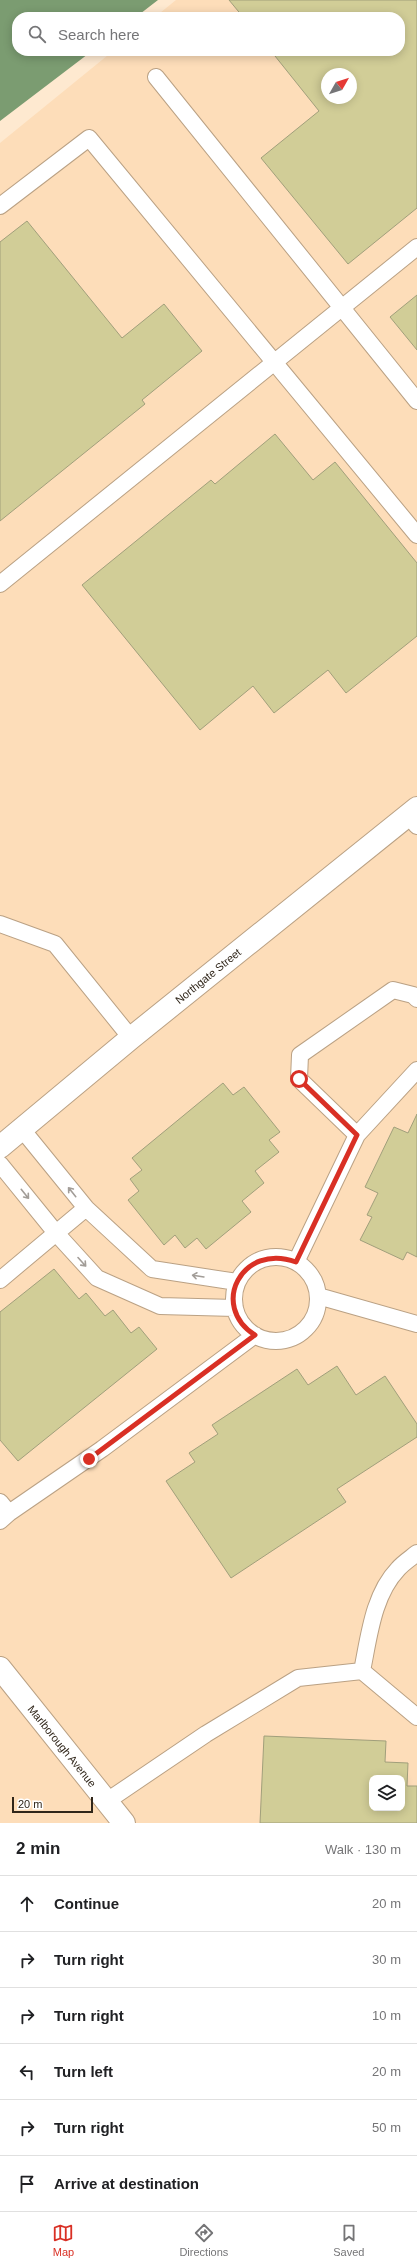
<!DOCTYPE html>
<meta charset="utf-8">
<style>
:root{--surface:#fff;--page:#f6f6f6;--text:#202124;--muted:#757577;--line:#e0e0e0;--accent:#d93025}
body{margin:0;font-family:Arial,sans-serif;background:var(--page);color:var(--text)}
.controls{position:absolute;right:12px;bottom:12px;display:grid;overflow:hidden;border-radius:8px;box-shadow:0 2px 10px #0003}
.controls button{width:36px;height:36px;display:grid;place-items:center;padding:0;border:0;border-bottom:1px solid var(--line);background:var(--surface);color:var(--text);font:20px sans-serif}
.compass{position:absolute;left:321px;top:68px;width:36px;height:36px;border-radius:50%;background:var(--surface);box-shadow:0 2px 10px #0003;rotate:51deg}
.scale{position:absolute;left:12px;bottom:10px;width:81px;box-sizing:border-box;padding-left:4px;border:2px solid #30261a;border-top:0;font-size:11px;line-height:14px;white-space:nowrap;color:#30261a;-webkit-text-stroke:3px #fff;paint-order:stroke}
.stop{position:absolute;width:12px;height:12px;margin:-9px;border:3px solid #d93025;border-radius:50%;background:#fff}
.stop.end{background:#d93025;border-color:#fff;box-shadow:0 1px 4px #0008}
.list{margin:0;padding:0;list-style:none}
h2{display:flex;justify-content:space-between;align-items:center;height:52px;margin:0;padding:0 16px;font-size:17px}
h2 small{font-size:13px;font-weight:400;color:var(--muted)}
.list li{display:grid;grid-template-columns:26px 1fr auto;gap:12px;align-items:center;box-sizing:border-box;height:56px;padding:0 16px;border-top:1px solid var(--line)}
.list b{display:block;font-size:15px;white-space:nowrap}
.list em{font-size:13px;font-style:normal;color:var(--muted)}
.icon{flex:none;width:22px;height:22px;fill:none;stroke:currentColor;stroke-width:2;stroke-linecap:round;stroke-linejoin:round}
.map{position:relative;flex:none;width:417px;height:1823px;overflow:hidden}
.search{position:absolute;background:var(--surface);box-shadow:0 2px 10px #0003;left:12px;right:12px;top:12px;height:44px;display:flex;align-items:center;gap:10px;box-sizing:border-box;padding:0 14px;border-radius:16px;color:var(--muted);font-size:15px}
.sheet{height:388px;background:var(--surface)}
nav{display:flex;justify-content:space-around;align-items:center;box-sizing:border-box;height:56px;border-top:1px solid var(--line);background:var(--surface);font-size:11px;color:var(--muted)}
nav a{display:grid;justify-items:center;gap:2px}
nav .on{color:var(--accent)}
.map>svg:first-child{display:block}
.built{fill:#fdddb9;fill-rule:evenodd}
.water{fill:#7b9c71}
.building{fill:#d1cd97;stroke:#a19f7b;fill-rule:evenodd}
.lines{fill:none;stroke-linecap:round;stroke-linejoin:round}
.lane-casing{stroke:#baa184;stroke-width:18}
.street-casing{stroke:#baa184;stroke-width:24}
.secondary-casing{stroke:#baa184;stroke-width:24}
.lane{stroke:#fff;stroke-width:16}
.street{stroke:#fff;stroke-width:22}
.secondary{stroke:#fff;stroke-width:22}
.oneway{stroke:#a29d98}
.route{stroke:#d93025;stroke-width:5}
.labels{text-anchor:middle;stroke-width:3;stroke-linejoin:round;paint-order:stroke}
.street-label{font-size:11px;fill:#30261a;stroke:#fff}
</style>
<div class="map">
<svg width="417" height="1823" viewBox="0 0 417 1823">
<rect width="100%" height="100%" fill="#fee9d0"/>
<path class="built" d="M176 0H417V1823H0V143L113 51H400V17H155ZM327 74H351V98H327ZM372 1778H402V1808H372Z"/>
<path class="water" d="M0 0H158L136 17H17V51H92L0 121Z"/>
<path class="building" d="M229 0H417V208L348 264 261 158 319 111 271 51H400V17H243ZM327 74H351V98H327Z
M27 221 122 338 164 304 202 351 142 400 145 404 0 521V242Z
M417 295V350L390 317Z
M275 434 313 480 335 462 417 563V636L346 693 328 670 274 713 253 686 200 730 82 585 211 480 215 484Z
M223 1083 233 1095 244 1087 280 1132 269 1140 279 1152 255 1171 264 1183 242 1201 251 1212 206 1249 197 1238 185 1248 175 1235 164 1245 128 1200 139 1191 130 1179 142 1170 132 1158Z
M417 1114V1257L407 1252 403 1260 360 1240 372 1217 367 1215 378 1193 365 1187 394 1127 408 1133Z
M54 1269 79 1299 86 1293 105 1316 113 1310 131 1333 139 1327 157 1349 18 1461 0 1440V1312Z
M337 1366 356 1395 385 1376 417 1424V1437L337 1489 346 1502 231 1578 166 1481 195 1462 189 1453 218 1434 212 1425 297 1369 308 1385Z
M264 1736 386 1741 385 1762 408 1763 407 1786H417V1823H260ZM372 1778H402V1808H372Z"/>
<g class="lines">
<defs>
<path id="lane" d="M156 77 417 401
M0 206 89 138 417 535
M0 584 417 247
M408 815 417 826
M0 924 55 944 131 1038
M21 1128 86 1208 152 1269 237 1282
M357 1135 299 1079 300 1055 393 990 413 995 417 999
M0 1164 56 1233 97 1278 160 1306 235 1308
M234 1299a42 42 0 1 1 84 0a42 42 0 1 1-84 0Z
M296 1262 357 1135 417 1070
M0 1280 86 1208
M318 1296 417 1324
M0 1502 9 1513 0 1521
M9 1513 102 1449 255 1335
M362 1671C369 1637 373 1595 398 1569 403 1563 411 1558 417 1553
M107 1801 206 1734 298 1678 362 1671 417 1717"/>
<path id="street" d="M0 1147 131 1038 417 808"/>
<path id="secondary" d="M0 1668 124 1823"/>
</defs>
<use href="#lane" class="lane-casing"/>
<use href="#street" class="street-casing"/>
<use href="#secondary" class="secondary-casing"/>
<use href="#lane" class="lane"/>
<use href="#street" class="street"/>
<use href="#secondary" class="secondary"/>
</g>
<defs><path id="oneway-shaft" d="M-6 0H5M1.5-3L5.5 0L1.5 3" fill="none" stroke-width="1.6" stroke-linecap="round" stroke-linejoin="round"/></defs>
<g class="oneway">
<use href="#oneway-shaft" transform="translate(72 1192) rotate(-129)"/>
<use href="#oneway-shaft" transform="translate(25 1194) rotate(51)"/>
<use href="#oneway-shaft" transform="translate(82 1262) rotate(48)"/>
<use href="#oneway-shaft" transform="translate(198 1276) rotate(-171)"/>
</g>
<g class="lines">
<path class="route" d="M89 1459 255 1335C209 1306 242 1242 296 1262L357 1135 299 1079"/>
</g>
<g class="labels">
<g class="street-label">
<text transform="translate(208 976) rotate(-39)" y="4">Northgate Street</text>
<text transform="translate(62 1746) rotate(51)" y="4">Marlborough Avenue</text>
</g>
</g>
</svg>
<div class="controls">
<button><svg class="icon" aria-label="layers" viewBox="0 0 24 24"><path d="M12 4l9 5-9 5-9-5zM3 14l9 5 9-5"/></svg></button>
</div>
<svg class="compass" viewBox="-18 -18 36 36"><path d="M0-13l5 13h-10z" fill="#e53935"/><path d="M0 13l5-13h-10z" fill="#757577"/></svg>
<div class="scale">20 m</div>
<div class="stop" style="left:299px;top:1079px"></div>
<div class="stop end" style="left:89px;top:1459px"></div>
<div class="search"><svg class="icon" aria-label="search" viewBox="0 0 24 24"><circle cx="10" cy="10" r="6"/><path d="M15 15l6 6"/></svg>Search here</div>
</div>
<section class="sheet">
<h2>2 min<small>Walk · 130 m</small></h2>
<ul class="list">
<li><svg class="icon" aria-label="ahead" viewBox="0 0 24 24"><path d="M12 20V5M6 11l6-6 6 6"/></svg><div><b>Continue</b></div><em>20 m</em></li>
<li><svg class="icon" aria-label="right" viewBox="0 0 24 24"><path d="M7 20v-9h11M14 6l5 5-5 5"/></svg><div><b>Turn right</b></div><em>30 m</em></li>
<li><svg class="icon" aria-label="right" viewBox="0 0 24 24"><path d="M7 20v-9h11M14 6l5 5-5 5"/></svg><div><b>Turn right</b></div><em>10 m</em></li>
<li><svg class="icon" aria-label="left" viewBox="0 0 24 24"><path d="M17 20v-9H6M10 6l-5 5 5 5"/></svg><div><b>Turn left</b></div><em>20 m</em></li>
<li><svg class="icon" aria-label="right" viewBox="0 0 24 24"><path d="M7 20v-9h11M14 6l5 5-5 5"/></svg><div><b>Turn right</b></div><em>50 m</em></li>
<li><svg class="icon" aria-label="arrive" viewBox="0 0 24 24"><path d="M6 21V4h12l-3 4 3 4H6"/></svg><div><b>Arrive at destination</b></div></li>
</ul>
</section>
<nav>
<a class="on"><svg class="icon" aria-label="map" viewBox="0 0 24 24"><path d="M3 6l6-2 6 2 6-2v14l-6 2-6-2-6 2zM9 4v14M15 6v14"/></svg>Map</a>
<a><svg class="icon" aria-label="directions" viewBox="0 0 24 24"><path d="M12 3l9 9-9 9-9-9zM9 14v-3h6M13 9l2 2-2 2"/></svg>Directions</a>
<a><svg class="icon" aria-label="saved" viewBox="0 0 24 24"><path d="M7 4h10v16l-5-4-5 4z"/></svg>Saved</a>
</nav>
